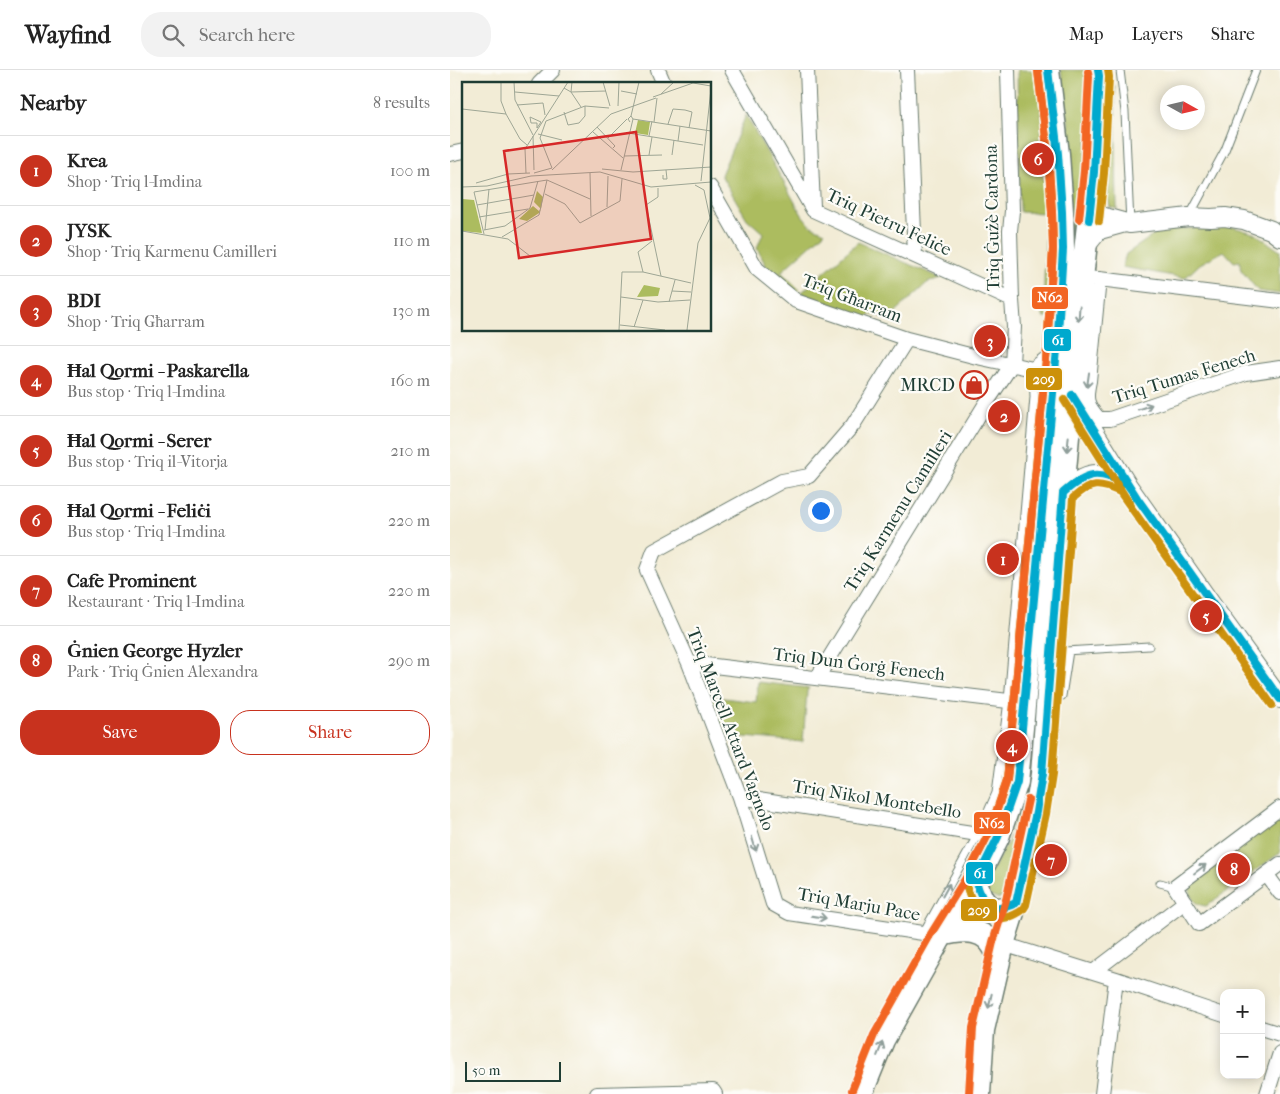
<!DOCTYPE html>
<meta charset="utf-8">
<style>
:root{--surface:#fff;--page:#f2f2f2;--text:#222;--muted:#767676;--line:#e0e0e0;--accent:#c8321e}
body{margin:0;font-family:"IM FELL French Canon",serif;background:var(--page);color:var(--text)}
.controls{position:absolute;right:15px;bottom:15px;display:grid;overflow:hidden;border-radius:10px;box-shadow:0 2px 12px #0003}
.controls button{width:45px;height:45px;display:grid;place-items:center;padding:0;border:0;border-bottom:1px solid var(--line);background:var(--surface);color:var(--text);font:25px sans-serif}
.compass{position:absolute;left:710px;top:15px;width:45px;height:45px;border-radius:50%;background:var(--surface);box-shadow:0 2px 12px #0003;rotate:98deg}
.scale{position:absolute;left:15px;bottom:12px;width:96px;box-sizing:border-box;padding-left:5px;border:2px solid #1f3d34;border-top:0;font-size:14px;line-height:18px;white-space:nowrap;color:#1f3d34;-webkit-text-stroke:4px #fdfcf7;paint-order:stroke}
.you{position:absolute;left:370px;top:440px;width:18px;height:18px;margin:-12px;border:4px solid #fff;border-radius:50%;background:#1a73e8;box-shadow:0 0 0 8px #1a73e833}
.badge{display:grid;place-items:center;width:32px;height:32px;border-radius:50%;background:var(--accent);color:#fff;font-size:16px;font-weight:700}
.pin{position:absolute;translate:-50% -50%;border:2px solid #fff;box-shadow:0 1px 5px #0006}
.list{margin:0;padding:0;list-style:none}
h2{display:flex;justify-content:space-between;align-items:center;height:65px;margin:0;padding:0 20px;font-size:21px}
h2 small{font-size:16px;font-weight:400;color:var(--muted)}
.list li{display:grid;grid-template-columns:32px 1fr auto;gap:15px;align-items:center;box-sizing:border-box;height:70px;padding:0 20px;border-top:1px solid var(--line)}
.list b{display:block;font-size:19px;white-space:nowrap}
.list p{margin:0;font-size:16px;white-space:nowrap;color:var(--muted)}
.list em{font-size:16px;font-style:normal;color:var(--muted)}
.actions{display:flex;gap:10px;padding:15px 20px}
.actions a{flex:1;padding:11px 0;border:1px solid var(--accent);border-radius:20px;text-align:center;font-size:18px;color:var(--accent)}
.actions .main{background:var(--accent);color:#fff}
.icon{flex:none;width:28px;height:28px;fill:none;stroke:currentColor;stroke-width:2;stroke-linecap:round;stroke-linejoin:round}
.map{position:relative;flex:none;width:830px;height:1024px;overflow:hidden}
header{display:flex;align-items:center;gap:30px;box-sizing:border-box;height:70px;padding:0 25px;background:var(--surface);border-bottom:1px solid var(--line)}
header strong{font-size:24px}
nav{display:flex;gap:28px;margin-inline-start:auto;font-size:18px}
.search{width:350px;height:45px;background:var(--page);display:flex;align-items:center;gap:12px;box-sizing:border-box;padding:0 18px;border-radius:20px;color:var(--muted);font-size:19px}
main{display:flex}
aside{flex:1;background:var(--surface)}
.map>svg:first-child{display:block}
.green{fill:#acbc5f;stroke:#667c4a}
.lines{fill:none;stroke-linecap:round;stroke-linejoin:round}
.service-casing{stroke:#697a6d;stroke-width:9}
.minor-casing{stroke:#697a6d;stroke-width:16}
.tertiary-casing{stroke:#697a6d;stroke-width:20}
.trunk-casing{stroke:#697a6d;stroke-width:25}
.service{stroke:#fff;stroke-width:7}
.minor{stroke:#fff;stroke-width:14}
.tertiary{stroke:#fff;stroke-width:18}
.trunk{stroke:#fff;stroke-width:22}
.bus-1-casing{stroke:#fdfcf7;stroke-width:11}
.bus-2-casing{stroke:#fdfcf7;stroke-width:11}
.bus-3-casing{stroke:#fdfcf7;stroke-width:11}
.bus-1{stroke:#00a9ce;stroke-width:8}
.bus-2{stroke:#cc910a;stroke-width:8}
.bus-3{stroke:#f26522;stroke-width:8}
.oneway{stroke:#8f9e9a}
.labels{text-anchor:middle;stroke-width:4.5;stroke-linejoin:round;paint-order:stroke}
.street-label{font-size:18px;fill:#1f3d34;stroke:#fdfcf7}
.poi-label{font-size:18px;fill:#1f3d34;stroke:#fdfcf7;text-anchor:end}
.inset-road{fill:none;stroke:#9ea695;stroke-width:1}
.view{fill:#d62828;fill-opacity:0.15;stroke:#d62828;stroke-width:2.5}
.inset-edge{fill:none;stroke:#1f3d34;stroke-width:2.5}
.line-badge{stroke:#fdfcf7;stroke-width:2}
.badge-label{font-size:14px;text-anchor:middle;font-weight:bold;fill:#fff}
</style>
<header>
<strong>Wayfind</strong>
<div class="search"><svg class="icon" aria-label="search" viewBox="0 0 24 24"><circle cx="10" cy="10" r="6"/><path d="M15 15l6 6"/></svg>Search here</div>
<nav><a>Map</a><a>Layers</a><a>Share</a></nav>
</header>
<main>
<aside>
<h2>Nearby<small>8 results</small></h2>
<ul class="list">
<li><span class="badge">1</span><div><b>Krea</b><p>Shop · Triq l-Imdina</p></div><em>100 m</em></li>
<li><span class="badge">2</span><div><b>JYSK</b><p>Shop · Triq Karmenu Camilleri</p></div><em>110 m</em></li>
<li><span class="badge">3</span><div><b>BDI</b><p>Shop · Triq Għarram</p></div><em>130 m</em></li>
<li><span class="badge">4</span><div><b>Ħal Qormi - Paskarella</b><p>Bus stop · Triq l-Imdina</p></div><em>160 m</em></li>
<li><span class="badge">5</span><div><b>Ħal Qormi - Serer</b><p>Bus stop · Triq il-Vitorja</p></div><em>210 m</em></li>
<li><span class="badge">6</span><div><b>Ħal Qormi - Feliċi</b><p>Bus stop · Triq l-Imdina</p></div><em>220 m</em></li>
<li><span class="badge">7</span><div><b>Cafe Prominent</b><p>Restaurant · Triq l-Imdina</p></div><em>220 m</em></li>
<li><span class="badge">8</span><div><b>Ġnien George Hyzler</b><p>Park · Triq Ġnien Alexandra</p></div><em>290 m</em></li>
</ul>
<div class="actions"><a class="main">Save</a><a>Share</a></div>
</aside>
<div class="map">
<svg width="830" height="1024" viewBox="0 0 830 1024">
<rect width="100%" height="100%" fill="#fdfcf7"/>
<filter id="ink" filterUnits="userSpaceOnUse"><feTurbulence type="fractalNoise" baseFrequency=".02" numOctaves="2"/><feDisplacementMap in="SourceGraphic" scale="10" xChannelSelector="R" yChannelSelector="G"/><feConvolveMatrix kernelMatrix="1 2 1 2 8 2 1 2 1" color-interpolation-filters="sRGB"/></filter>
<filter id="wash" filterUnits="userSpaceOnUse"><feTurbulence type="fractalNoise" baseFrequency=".0096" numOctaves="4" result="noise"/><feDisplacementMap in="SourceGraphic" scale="20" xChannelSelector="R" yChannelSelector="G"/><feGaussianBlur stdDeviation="1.12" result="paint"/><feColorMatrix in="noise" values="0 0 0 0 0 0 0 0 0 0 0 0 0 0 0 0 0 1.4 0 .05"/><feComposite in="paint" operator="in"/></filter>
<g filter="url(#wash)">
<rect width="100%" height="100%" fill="#f2ecd6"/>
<path class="green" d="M567 0H586L593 53 590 71V92L594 113 602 141 597 143 570 142Z
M611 0H640L641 27 579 742 557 825 547 829 538 825 537 809 558 772 580 701 600 465 620 179V65Z
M661 16 665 17 667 139 660 137 657 127 661 99 660 80 657 65Z
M296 45 352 145 361 156 375 162 331 202 350 220 348 222 320 204 307 178 313 163 297 149 271 105Z
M596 149 603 150 598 247H593Z
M780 156 806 164 830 181V224L808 221 791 200 790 191 784 192 774 181 750 194 735 208 672 197 676 184 711 160Z
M408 172 491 208 477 213 438 249 421 244 417 248 351 223Z
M308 612 359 618 357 621 353 672 271 665 257 626 306 632Z
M830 746V783L756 836C743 835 739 827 740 814Z"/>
</g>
<g filter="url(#ink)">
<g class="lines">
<defs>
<path id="service" d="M670 0 675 42 680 154
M740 145 775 80 806 0
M604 580 615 581 699 576
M612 626 619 581
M710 813 725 817
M473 863 528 764 546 723 558 631 584 327 583 301"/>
<path id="minor" d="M208 0 214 14
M282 0 363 140 562 230
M357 0 363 137
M457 0 465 185
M558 0 562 141 560 161 562 230 564 257 562 294
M89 14 103 0
M0 84 14 81
M260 117 307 199 346 231 457 269 527 287 583 299 603 324
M637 178 650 162 679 154
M632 208 649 209 639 311C635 329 636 335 649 349H660L796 303 830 298
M649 209 830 231
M457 269 403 355 359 406 332 411 204 481 197 500 239 593 290 727 323 834 339 843 473 863 488 872
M583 299 607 280
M239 593 575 633
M367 608 535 335 562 294
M290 727 528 764
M830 738 725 817 749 854 830 794
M817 805 830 823
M553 874 666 909 774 945
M643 902 735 832
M811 958 830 964
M147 1024 263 1021 265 1024
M652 1024 666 909
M817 1024 830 983"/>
<path id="tertiary" d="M640 143 680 154 739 147 761 148 775 147 794 150 821 160 830 167
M622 325 677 414 767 542 830 629
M613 423C638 399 648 400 677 414"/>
<path id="trunk" d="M526 811C532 836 541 846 566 833
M492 865C510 860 533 857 543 876 546 880 547 886 549 891
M411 1024 433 970 488 872 526 811 548 767 567 712 607 280 613 179 612 142 608 84 598 0
M529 1024 533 960 553 874 566 833 586 742 592 704 613 423 632 208 644 102 649 6 648 0"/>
</defs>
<use href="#service" class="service-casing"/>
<use href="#minor" class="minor-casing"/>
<use href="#tertiary" class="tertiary-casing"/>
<use href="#trunk" class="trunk-casing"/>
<use href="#service" class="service"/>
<use href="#minor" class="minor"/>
<use href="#tertiary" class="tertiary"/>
<use href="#trunk" class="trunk"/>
<defs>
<path id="bus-1" d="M598 0 608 84 612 142 613 179 607 280 567 712 548 767 526 811C533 836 540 845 566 833L586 742 592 704 613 423C638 401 647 400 677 414L830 629
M639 150 644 102 649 6 648 0
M622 325 687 428"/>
<path id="bus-2" d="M588 1 598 85 602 142 603 179 597 279 557 710 539 763 516 808C516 815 518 822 521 828 529 847 545 853 564 845 570 842 573 841 576 835L596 744 602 705 623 428C641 412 649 412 670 422L822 635
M649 151 654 103 659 7 658 0
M614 330 679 433"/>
<path id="bus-3" d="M629 149 634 101 639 7 638 2
M402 1020 424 965 479 867 517 806 539 763 557 710 597 279 603 179 602 142 598 85 588 1
M519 1023 523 958 543 872 556 830 578 730"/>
</defs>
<use href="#bus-1" class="bus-1-casing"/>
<use href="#bus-2" class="bus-2-casing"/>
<use href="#bus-3" class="bus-3-casing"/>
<use href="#bus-1" class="bus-1"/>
<use href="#bus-2" class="bus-2"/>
<use href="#bus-3" class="bus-3"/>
</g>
<defs><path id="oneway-shaft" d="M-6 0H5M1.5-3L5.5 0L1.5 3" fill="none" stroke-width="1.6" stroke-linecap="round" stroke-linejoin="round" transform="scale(1.25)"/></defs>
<g class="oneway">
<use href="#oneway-shaft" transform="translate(629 244) rotate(94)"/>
<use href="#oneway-shaft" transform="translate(638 310) rotate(98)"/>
<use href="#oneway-shaft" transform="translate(695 337) rotate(-19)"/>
<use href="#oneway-shaft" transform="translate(618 374) rotate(95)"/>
<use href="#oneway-shaft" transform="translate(304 774) rotate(73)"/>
<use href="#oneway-shaft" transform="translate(750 799) rotate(-37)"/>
<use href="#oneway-shaft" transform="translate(496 820) rotate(-61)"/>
<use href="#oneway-shaft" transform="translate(369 847) rotate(9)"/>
<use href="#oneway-shaft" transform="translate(540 931) rotate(103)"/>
<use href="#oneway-shaft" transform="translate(430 979) rotate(-68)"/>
</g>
</g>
<defs>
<symbol id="shop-ring" viewBox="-11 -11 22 22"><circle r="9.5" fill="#fdfcf7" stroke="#c8321e" stroke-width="1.5"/><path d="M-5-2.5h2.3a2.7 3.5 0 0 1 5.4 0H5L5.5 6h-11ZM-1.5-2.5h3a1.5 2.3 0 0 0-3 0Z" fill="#c8321e"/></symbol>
</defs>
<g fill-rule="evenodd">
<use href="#shop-ring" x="508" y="299" width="32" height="32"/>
</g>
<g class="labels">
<g class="street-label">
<text transform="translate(542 148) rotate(-91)" y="6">Triq Ġużè Cardona</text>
<text transform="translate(439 152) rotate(25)" y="6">Triq Pietru Feliċe</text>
<text transform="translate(402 228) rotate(21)" y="6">Triq Għarram</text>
<text transform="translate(734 306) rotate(-17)" y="6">Triq Tumas Fenech</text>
<text transform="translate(448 441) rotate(-58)" y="6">Triq Karmenu Camilleri</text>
<text transform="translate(409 594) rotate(7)" y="6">Triq Dun Ġorġ Fenech</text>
<text transform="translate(281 659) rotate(69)" y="6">Triq Marcell Attard Vagnolo</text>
<text transform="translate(427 729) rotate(9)" y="6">Triq Nikol Montebello</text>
<text transform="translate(409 834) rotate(10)" y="6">Triq Marju Pace</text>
</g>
<g class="poi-label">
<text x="505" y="321">MRCD</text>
</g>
</g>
<g transform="translate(12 12)">
<rect width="249" height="249" fill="#f2ecd6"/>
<path d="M176 38 188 40 186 53 173 51ZM75 109 81 115 79 127 77 131 65 139 57 137 71 124 77 129 79 127 72 120ZM0 117 12 118 20 151 0 149ZM182 203 198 206 196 214 175 215Z" fill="#acbc5f"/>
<path class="inset-road" d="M39 0V19L44 32 58 57 65 63M52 0 53 18 71 53M110 0 109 10 119 25M141 0 148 24M102 6 109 10 144 9M159 9 175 12M53 10 97 14M199 12 212 0M191 15 231 1 249 4M55 23 81 21 83 33M156 24 157 0M0 27 44 32M102 30 106 43 117 41 123 34V24M169 34 177 0M68 35 79 40 75 46V41H69ZM171 37 249 49M192 40 195 16M206 42 211 27 223 28 230 30 227 46M135 45 153 64 151 66M131 50 161 76M166 51 241 63M76 52 100 58M71 54 72 88M187 54 190 39M146 56 165 37M216 59 218 44M187 73 190 55M210 73 212 58M162 74 200 73M140 87 171 90 249 85M90 88 149 32 194 16M159 88 171 37 169 34 166 37 168 40M64 91 63 67 106 0M72 91 90 86 78 56 84 39 123 24 147 26M128 91 129 134M201 93V97H205L204 88M85 98 128 117M239 99 249 7M14 101 46 92 68 91M0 105 25 104 69 94 138 90 189 105 249 100M196 106V115L184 123 199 194M83 112 103 122 118 141 158 119 160 97M15 123 72 113M145 125 146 94M17 135 66 127M22 148 43 144 68 126 76 99M23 148 27 107M0 149 46 157 68 174M22 152 12 110 85 98M40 155 77 133 85 98M181 190 176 170 190 159M210 209 229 210M159 215 196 220 228 218M207 220 213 198M158 243 203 248M172 245 181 218M157 248 160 190H181L229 201M225 248 236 161 248 136 242 108 233 103"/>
<path class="view" d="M174 50 189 157 57 176 42 69Z"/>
<rect width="249" height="249" class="inset-edge"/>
</g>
<g class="line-badge">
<rect x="581" y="216" width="38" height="24" rx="5" fill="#f26522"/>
<rect x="593" y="258" width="29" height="24" rx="5" fill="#00a9ce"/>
<rect x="575" y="297" width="38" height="24" rx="5" fill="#cc910a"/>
<rect x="523" y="741" width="38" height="24" rx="5" fill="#f26522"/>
<rect x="515" y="791" width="29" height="24" rx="5" fill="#00a9ce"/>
<rect x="510" y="828" width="38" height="24" rx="5" fill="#cc910a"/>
</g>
<g class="badge-label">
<text x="600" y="232">N62</text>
<text x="608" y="275">61</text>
<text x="594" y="314">209</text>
<text x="542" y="758">N62</text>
<text x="530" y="808">61</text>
<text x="529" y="845">209</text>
</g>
</svg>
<div class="controls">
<button>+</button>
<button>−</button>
</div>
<svg class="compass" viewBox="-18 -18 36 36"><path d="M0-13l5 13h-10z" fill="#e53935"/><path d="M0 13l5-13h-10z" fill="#767676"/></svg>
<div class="scale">50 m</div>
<div class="you"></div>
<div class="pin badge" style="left:553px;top:489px">1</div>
<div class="pin badge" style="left:554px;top:346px">2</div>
<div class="pin badge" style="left:540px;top:271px">3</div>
<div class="pin badge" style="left:562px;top:676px">4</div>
<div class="pin badge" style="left:756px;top:546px">5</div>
<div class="pin badge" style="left:588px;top:89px">6</div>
<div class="pin badge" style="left:601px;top:790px">7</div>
<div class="pin badge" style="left:784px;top:799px">8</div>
</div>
</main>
